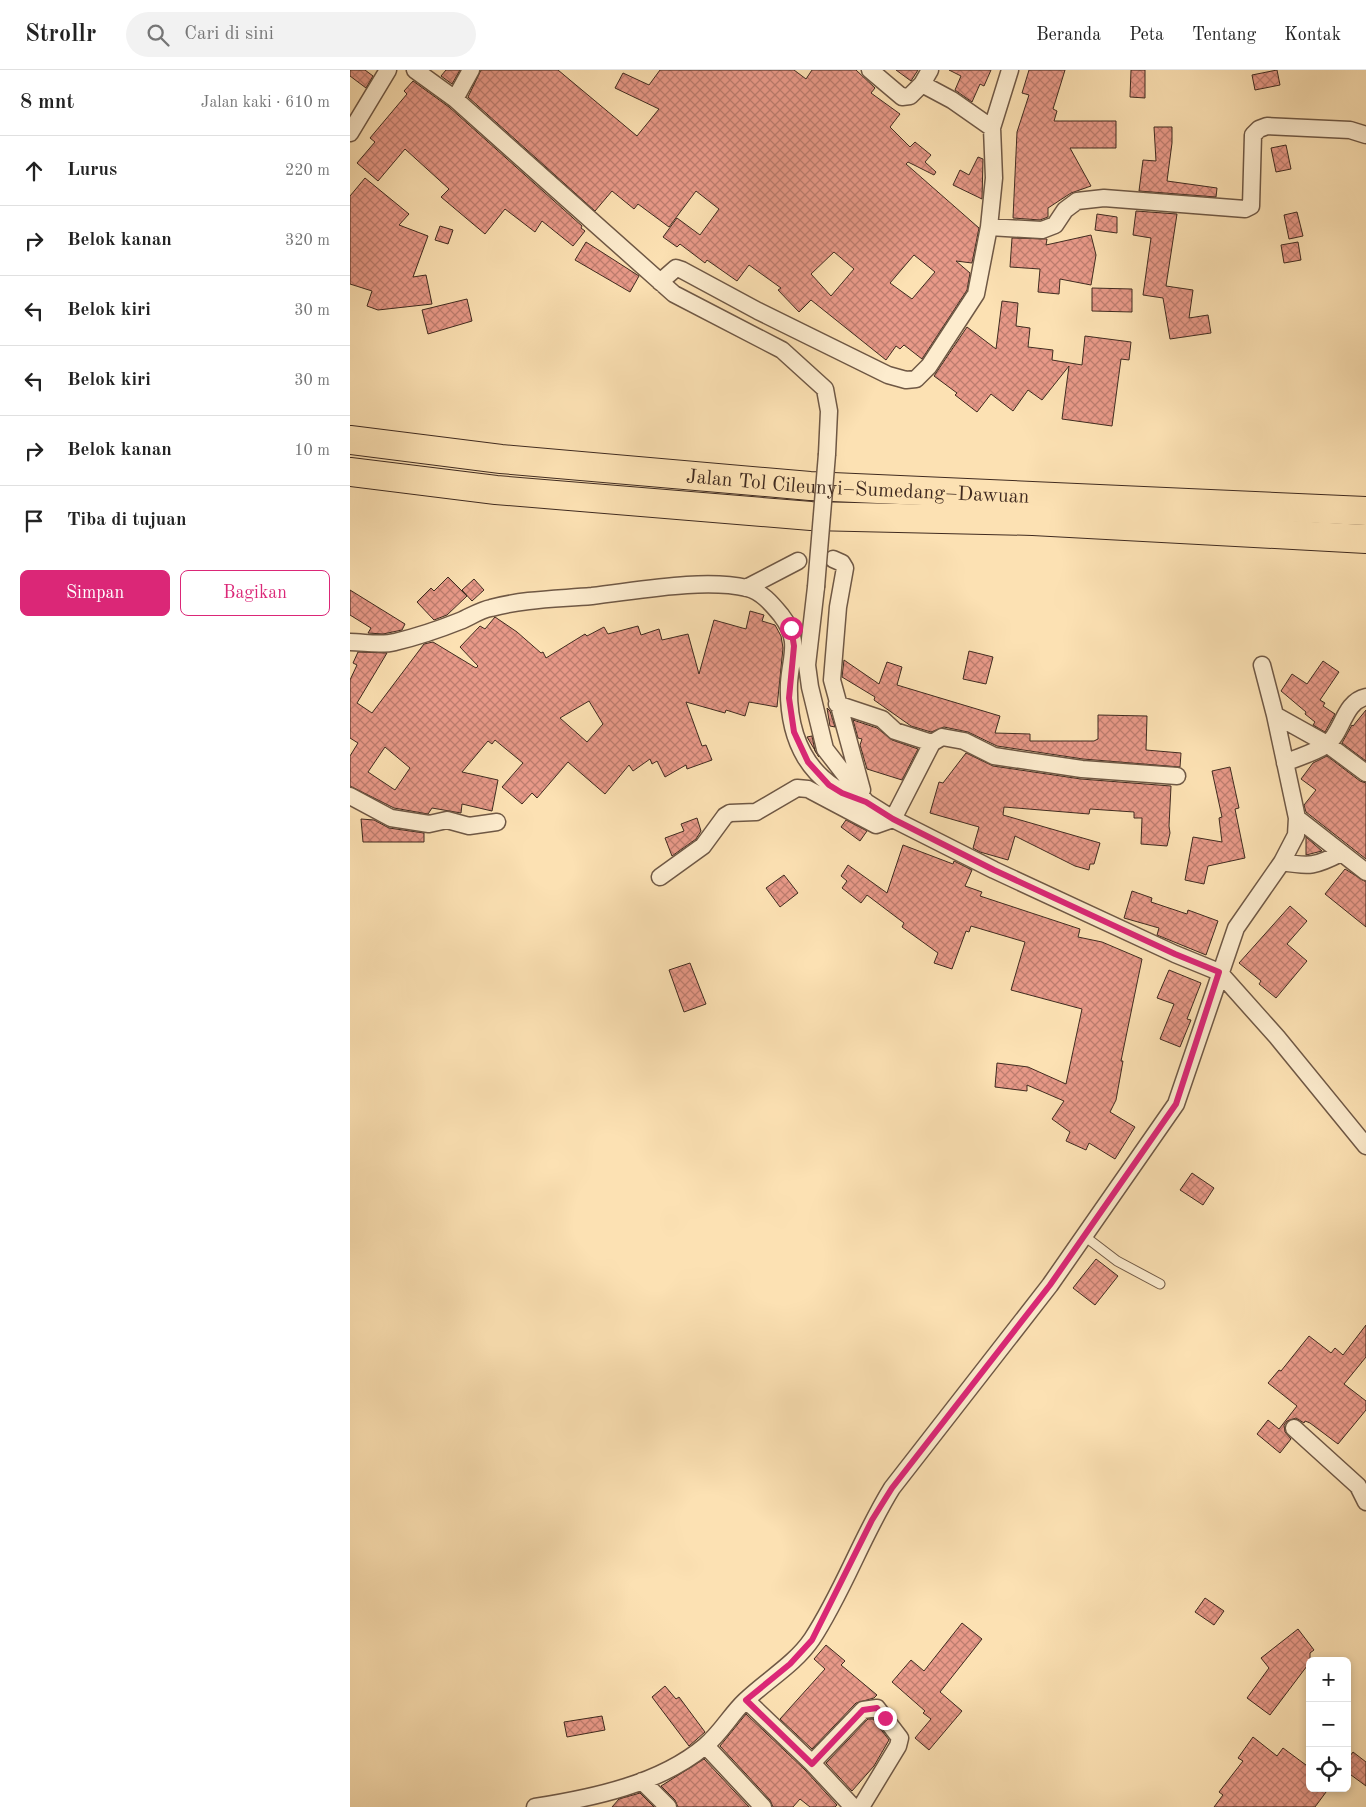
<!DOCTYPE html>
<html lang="id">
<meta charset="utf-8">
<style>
:root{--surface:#fff;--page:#f2f2f2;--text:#222;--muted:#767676;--line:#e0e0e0;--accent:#db2777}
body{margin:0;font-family:"Old Standard TT",serif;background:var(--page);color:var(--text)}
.controls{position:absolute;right:15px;bottom:15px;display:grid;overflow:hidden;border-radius:8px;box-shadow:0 2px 8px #0003}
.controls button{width:45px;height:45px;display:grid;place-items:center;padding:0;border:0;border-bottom:1px solid var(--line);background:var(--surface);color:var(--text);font:25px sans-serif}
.stop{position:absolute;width:15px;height:15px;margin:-11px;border:4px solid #db2777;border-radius:50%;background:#fff}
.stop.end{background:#db2777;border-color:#fff;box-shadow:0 1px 5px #0008}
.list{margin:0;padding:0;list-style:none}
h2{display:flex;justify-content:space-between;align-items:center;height:65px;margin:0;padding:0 20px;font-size:21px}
h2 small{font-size:16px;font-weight:400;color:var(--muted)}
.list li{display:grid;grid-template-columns:32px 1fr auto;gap:15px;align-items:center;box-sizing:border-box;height:70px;padding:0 20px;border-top:1px solid var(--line)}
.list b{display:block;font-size:19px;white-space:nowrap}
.list em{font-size:16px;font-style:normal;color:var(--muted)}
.actions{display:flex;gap:10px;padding:15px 20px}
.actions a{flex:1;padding:11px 0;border:1px solid var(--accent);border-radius:8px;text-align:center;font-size:18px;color:var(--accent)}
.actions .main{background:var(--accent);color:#fff}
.icon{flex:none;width:28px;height:28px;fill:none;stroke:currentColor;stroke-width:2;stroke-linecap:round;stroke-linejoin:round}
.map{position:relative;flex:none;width:1016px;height:1737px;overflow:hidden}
header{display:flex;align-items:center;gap:30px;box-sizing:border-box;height:70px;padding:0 25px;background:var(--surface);border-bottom:1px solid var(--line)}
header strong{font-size:24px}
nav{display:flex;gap:28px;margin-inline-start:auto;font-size:18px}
.search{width:350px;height:45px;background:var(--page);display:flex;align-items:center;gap:12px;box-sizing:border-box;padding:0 18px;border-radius:28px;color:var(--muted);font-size:19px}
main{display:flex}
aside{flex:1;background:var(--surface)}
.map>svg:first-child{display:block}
.building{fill:url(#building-cross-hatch);stroke:#402b20;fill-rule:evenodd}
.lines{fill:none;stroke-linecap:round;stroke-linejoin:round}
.service-casing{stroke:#6f5845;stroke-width:11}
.minor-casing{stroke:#6f5845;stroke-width:19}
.motorway-casing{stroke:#402b20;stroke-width:30}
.service{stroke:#fdecce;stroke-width:9}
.minor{stroke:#fdecce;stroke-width:16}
.motorway{stroke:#fce1b3;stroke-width:28}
.minor-bridge-casing{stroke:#6f5845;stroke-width:19;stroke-linecap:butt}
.minor-bridge{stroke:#fdecce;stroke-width:16}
.route{stroke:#db2777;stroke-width:6}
.labels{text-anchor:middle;stroke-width:4;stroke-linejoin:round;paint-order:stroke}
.street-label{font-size:20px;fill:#402b20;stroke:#fdecce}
</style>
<header>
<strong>Strollr</strong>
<div class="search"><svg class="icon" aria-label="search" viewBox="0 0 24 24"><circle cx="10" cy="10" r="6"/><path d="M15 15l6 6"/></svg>Cari di sini</div>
<nav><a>Beranda</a><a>Peta</a><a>Tentang</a><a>Kontak</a></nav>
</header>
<main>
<aside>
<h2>8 mnt<small>Jalan kaki · 610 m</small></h2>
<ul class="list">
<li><svg class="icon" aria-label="ahead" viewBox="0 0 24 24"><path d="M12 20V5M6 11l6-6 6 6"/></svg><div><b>Lurus</b></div><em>220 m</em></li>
<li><svg class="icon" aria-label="right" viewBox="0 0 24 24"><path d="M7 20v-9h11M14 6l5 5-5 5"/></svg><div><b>Belok kanan</b></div><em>320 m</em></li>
<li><svg class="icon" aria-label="left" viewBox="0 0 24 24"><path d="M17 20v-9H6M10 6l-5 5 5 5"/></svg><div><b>Belok kiri</b></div><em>30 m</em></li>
<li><svg class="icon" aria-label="left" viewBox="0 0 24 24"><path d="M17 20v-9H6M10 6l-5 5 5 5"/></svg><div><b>Belok kiri</b></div><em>30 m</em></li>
<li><svg class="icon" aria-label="right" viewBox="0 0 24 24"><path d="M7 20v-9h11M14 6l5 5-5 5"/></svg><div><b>Belok kanan</b></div><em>10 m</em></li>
<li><svg class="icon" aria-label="arrive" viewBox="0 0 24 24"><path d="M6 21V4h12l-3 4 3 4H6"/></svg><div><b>Tiba di tujuan</b></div></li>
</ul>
<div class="actions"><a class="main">Simpan</a><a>Bagikan</a></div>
</aside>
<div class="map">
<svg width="1016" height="1737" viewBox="0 0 1016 1737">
<defs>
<pattern id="building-cross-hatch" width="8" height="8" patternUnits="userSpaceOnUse" patternTransform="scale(1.25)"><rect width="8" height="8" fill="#e89988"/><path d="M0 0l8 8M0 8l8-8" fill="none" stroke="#bd7d6f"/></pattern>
</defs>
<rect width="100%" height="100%" fill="#fce1b3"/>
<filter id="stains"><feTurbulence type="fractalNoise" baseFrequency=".004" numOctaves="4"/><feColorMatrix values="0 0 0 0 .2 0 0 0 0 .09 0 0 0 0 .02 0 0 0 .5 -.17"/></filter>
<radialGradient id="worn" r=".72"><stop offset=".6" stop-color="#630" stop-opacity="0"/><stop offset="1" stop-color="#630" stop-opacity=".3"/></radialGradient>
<path class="building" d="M0 0H15L23 6 16 18 0 6Z
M96 0H110L102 14 91 6Z
M131 0H208L287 66 309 39 265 18 273 3 299 15 310 0H444L456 9 462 0H506L525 18 521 23 550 44 540 57 560 77 565 72 581 85 575 92 586 102 584 105 558 92 556 94 629 158 622 193 606 191 620 203 617 220 572 289 554 275 550 279 546 276 536 290 461 230 449 242 428 220 431 218 399 195 387 211 357 190 355 193 330 174 327 177 313 167 327 148 350 165 369 139 346 121 319 157 288 134 284 139 262 121 245 141 118 27ZM484 182 504 199 481 226 461 204ZM564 185 585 202 562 229 540 213Z
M546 0H568L561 11Z
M599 0H641L634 16 630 14 622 32 605 20 611 6Z
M679 0H715L703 39 707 41 704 51H766V78H720L741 116 721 123 698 138V147L690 150 663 148 667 62 679 25 672 23Z
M781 0H795V28L780 27Z
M927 0 930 15 905 20 902 5Z
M63 11 99 37 232 156 231 158 235 161 223 176 192 151 185 162 155 139 135 164 91 127 99 119 55 79 28 111 7 93 25 72 20 68 57 24 54 21Z
M804 57H822V73L817 111 867 118 866 127 789 121 793 90 806 91Z
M936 75 941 99 926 102 921 78Z
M628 87 633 89 632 129 603 115 610 100 619 105Z
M15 108 59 144 49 155 78 166 63 207 76 205 82 234 28 240 17 236 22 221 0 214V126Z
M786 141 827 144 816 216 843 220 839 248 858 245 861 263 820 269 813 228 793 225 801 168 783 165Z
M947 142 953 166 939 169 934 145Z
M747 144 767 147V163L745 160Z
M90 156 103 160 98 174 85 170Z
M741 165 746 185 741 215 710 209 709 224 688 222 690 199 660 197 662 168 697 169 696 175Z
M236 172 289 206 280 222 225 190Z
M948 172 951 190 934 193 931 175Z
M742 218 782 219V242L742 241Z
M117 229 122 251 78 264 72 240Z
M652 231 668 233 666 256 680 258 678 277 703 280 702 290 732 295 735 266 781 272 779 290 771 289 762 356 712 349 719 296 692 330 678 320 663 341 641 324 627 342 605 325 607 323 584 306 617 257 646 279Z
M98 507 117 526 97 545 84 550 67 532 81 518 84 521Z
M124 509 134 520 122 531 112 520Z
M0 520 55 554 52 560 33 564 18 563 21 558 0 545Z
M400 541 414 545 412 551 425 555 431 566 433 578 427 637 399 632 395 646 376 640 375 643 336 632 352 676 356 675 362 690 337 699 336 695 315 707 307 691 302 694 300 689 283 701 279 695 255 724 218 692 187 728 182 723 172 734 152 717 173 693 145 670 142 674 138 671 112 702 148 710 142 741 112 734 111 743 82 738 78 744 44 738 0 716V686L8 673 0 668V610L7 595 3 593 8 582 37 583 7 633 22 643 74 574 83 572 126 598 128 596 110 577 130 556 135 559 145 547 167 562 191 583 193 582 196 588 235 564 237 566 254 557 258 564 288 556 291 565 309 559 312 570 338 564 349 604 364 550 396 559ZM239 631 253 654 237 672 210 648ZM35 677 60 698 45 720 18 702Z
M619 581 643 587 636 614 613 609Z
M494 590 529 614 537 592 552 597 547 615 650 646 645 663 680 664V671H744L748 669V645L797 646 796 680 831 683 830 697 733 689 647 676 618 662 594 657 581 662 561 656 524 630 525 627 492 607Z
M973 591 989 602 970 630 975 633 973 636 985 644 975 662 963 655 965 652 955 644 956 642 931 621 942 604 957 614Z
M477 638 480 641 485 657 480 656Z
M1016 640V691L992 673 1002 655 1003 656Z
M503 650 527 658 542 670 568 679 552 710 517 699 510 675 512 669 508 668Z
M462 666 465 681 469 687 457 667Z
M616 683 643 696 731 709 821 716 819 756 820 763 817 776 791 774 792 748H784V742L740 739 739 744 654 737 653 745 750 773 744 794H740L739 800 725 796 665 766 658 790 630 782 623 778 629 757 580 743 589 712 593 713Z
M977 686 1010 711 1016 713V789L956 742 954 735 966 720 951 709 963 693Z
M880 697 889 738 885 739 895 788 858 796 854 814 835 810 843 767 872 772 869 748 872 747 862 701Z
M347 748 351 761 346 769 322 786 315 768 334 761 331 754Z
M11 749 24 750 39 758 74 763V772H13Z
M496 750 517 761 510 771 491 757Z
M956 767 972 781 956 785Z
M553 775 603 794 604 791 622 800 615 816 632 822 630 826 730 859 728 867 752 872 792 889 771 991H773L766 1030 760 1042 785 1057 765 1089 739 1073 736 1080 716 1071 720 1062 702 1049 714 1031 677 1015V1021L645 1017 647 993 678 997 716 1014 732 939 661 920 675 872 621 856 619 862 616 861 602 899 584 893 588 883 552 857 554 853 517 825 511 833 492 818 497 811 491 806 498 795 537 823Z
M995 799 1016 812V857L975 824Z
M434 805 448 823 430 837 416 818Z
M782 821 802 828 801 832 837 844 838 840 868 851 856 885 807 865 809 858 774 848Z
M940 836 957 851 937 874 957 891 926 928 909 914 911 911 889 893Z
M340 893 356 934 334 942 319 900Z
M819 900 851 913 837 949 841 950 830 977 810 969 824 934 807 928Z
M842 1103 864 1118 853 1135 830 1120Z
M746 1189 768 1206 745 1235 723 1218Z
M1016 1255V1287L994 1314 1016 1331V1340L988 1374 960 1353 955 1351 954 1353 946 1348 937 1351 934 1355 935 1362 941 1369 930 1383 907 1364 918 1350 929 1359 947 1336 918 1313 929 1300 931 1301 959 1266 981 1283 985 1278 993 1285Z
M855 1528 874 1541 864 1555 845 1542Z
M612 1553 632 1569 590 1622 612 1641 579 1680 565 1668 581 1649 573 1643 575 1641 542 1612 561 1590 574 1601Z
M948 1559 964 1580 960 1583V1592L920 1645 897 1628 919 1598 911 1588Z
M476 1575 495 1591 491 1595 527 1625 524 1628 506 1633 462 1679 430 1649 475 1599 464 1589Z
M315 1616 326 1629 329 1627 355 1662 339 1676 302 1627Z
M396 1644 455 1700 487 1735 485 1737H460L450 1729 443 1737H423L420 1730 370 1676Z
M252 1646 255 1660 217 1667 214 1652Z
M518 1649H523L539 1670 524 1696 502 1721 476 1693Z
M903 1667 927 1686 933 1678 960 1698V1718H979L965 1737H864L873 1725 869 1722 893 1691 888 1688Z
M1003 1682 1016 1692V1716L997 1702V1690Z
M354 1689 399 1737H328L325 1730 311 1716Z
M290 1723 304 1737H262L269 1729Z"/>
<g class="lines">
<defs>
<path id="service" d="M733 1165 767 1191 810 1214"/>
<path id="minor" d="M65 0 105 29 324 224 432 280 475 319 479 341 477 384
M520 0 552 27 560 26 572 14 580 0
M105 29 121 0
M642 58 660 0
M0 63 38 0
M639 157 692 160 705 155 715 140 727 131 754 128 895 139 901 136 903 65 909 59 917 56 1000 60 1016 65
M310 212 326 198 332 200 408 241 538 305 556 310 566 309 579 296 626 224 639 157 644 108 642 58 602 30 572 14
M483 489 492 493 495 498 488 537 482 610 512 720
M466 517 457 595 460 617 475 679 516 732 543 749 644 800 825 884 869 902 927 967 1016 1076
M396 518 448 491
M0 572C14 572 31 576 45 572 66 567 90 559 110 551 120 547 130 540 141 538 174 529 208 529 242 526 287 521 353 508 397 518 411 521 422 534 431 545 451 571 441 584 439 613 437 671 459 714 516 732
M487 634 532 649 545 661 582 673
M925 645 977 674 1016 703
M935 693C948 687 964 683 976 675 993 663 993 632 1016 627
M0 726 41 748 79 754 97 750 119 756 147 752
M947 748 1016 802
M932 792C960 797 966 796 991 783
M310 807 353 776 375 746 380 743 406 742 447 718 458 719 526 755 543 749 582 673 592 667 614 671 644 686 732 699 827 706
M944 1358 1008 1416 1016 1432
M396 1630 462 1693 503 1737
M356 1676 413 1737
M462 1693 513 1640 527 1638 550 1668 548 1676 511 1737
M292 1711 318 1737
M185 1737C242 1728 310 1714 355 1676 371 1663 381 1644 395 1631 417 1610 445 1594 462 1569 493 1522 512 1466 542 1418L700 1215 826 1034 886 858 932 792 946 765 947 748 925 645 912 595"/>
<g id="motorway">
<path id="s1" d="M0 370 151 389 460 416 1016 441"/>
<path d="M0 402 146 420 461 446 683 451 1016 469"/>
</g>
</defs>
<use href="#service" class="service-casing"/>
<use href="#minor" class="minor-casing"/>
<use href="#motorway" class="motorway-casing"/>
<use href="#service" class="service"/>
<use href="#minor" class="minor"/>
<use href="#motorway" class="motorway"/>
<defs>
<path id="minor-bridge" d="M466 517 477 384"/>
</defs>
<use href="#minor-bridge" class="minor-bridge-casing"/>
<use href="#minor-bridge" class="minor-bridge"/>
</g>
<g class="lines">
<path class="route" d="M441 558 444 576 439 628 444 662 458 692 479 715 492 723 516 732 543 749 644 800 825 884 869 902 826 1034 700 1215 542 1418 522 1450 462 1570 440 1594 396 1630 462 1694 513 1640 527 1638 535 1648"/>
</g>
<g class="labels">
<g class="street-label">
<text dy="7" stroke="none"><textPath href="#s1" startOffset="510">Jalan Tol Cileunyi–Sumedang–Dawuan</textPath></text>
</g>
</g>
<rect width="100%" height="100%" filter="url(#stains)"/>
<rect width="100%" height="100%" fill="url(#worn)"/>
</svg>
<div class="controls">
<button>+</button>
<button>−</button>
<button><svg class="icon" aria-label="locate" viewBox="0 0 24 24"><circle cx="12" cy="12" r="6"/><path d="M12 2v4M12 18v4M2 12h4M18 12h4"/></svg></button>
</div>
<div class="stop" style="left:441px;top:558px"></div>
<div class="stop end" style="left:535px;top:1648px"></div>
</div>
</main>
